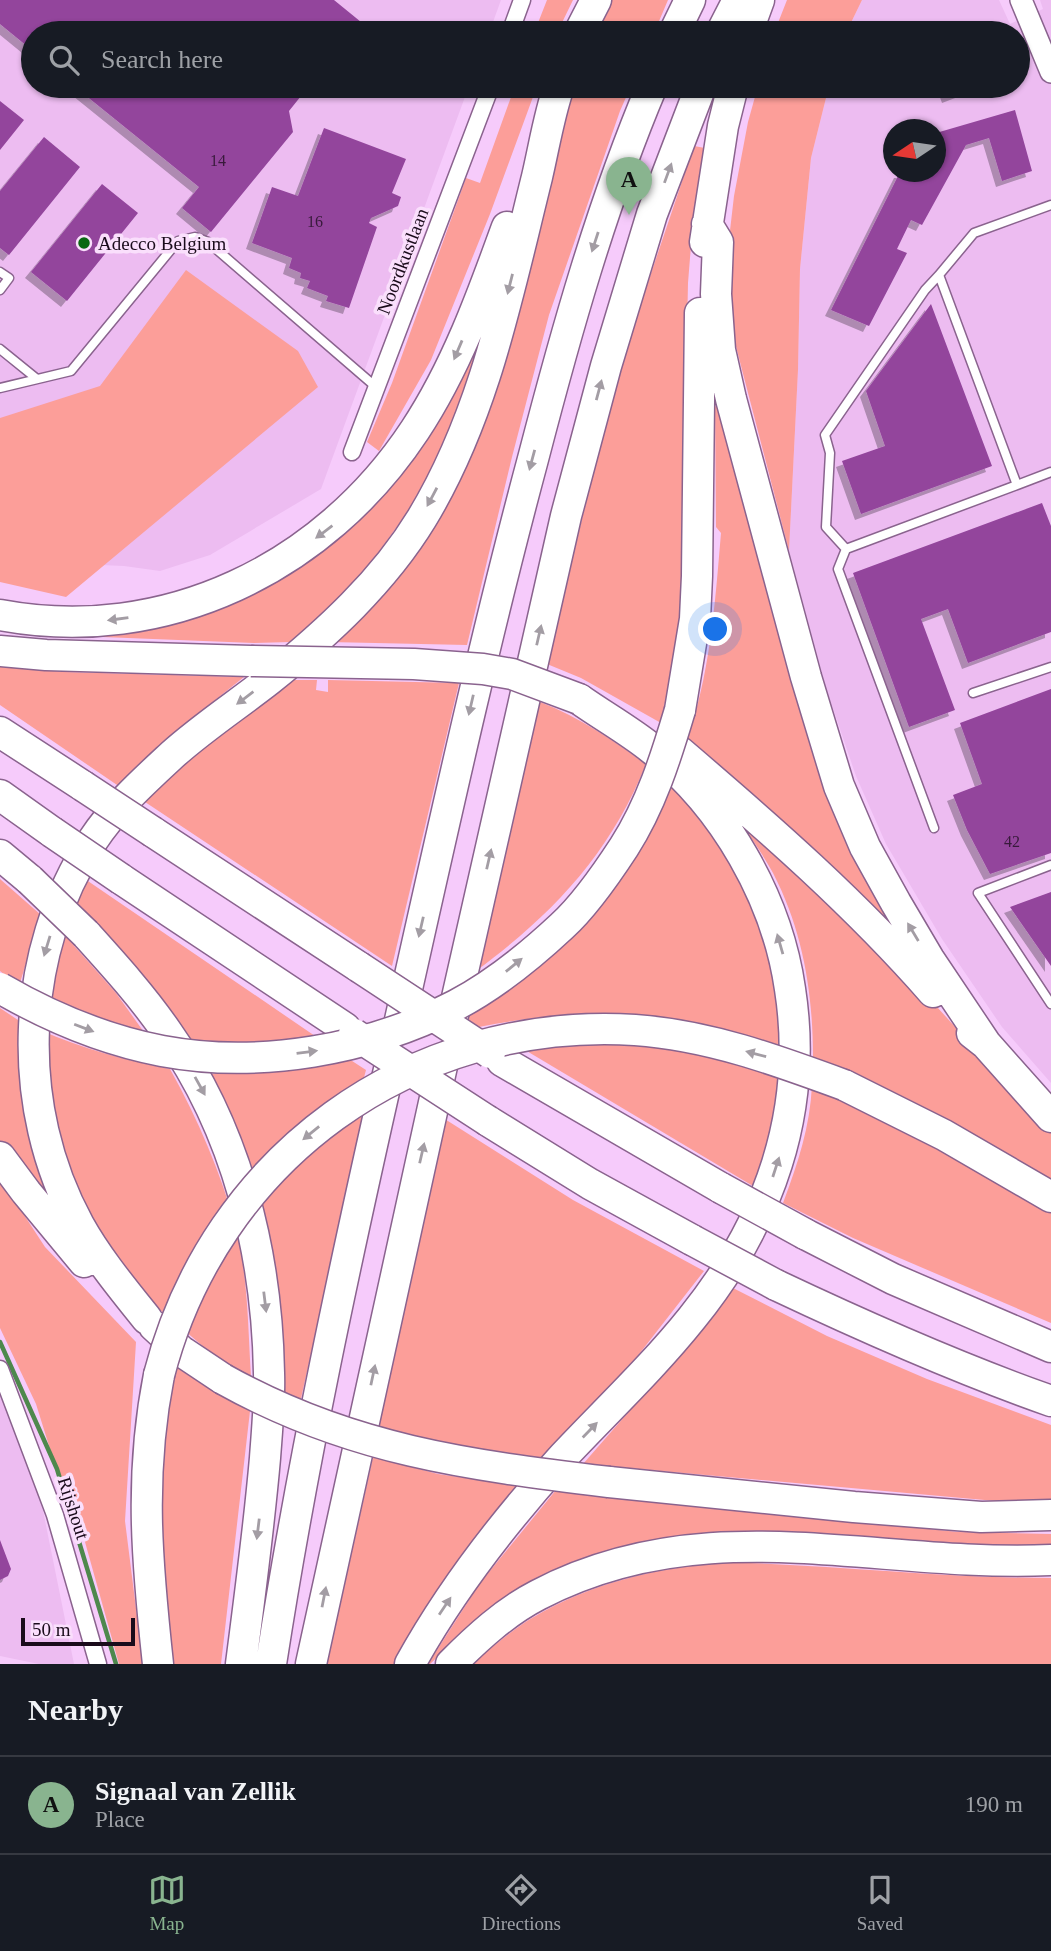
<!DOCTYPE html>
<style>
:root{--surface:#171b24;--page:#20242c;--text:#f1f3f6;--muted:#9ea1a6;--line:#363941;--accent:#89b48f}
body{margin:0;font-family:Georgia,serif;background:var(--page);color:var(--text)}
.compass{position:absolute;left:883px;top:119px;width:63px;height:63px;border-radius:50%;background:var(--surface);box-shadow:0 2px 5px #0004;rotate:257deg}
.scale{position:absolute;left:21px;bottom:18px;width:114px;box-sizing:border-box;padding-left:7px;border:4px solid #1a0b1b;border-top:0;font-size:19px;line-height:24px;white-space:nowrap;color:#1a0b1b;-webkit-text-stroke:5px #fadffc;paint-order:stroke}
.you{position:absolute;left:716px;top:630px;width:24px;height:24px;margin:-18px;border:5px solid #fff;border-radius:50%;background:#1a73e8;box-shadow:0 0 0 10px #1a73e833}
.badge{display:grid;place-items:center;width:46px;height:46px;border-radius:50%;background:var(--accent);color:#111;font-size:23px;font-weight:700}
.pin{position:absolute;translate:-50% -58px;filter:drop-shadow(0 2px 4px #0008)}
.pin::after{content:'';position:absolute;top:37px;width:24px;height:21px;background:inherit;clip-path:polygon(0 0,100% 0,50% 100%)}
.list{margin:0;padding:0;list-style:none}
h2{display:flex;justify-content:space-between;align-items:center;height:91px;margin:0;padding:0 28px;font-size:30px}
h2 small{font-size:23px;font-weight:400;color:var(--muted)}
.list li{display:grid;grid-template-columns:46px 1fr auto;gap:21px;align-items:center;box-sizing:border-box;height:98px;padding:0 28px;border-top:2px solid var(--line)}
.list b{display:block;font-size:26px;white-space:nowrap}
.list p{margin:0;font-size:23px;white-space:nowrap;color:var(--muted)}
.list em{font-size:23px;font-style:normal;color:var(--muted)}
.icon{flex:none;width:38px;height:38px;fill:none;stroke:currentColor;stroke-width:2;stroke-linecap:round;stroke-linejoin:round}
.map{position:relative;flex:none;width:1051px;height:1664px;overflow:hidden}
.search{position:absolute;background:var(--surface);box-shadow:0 2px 5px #0004;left:21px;right:21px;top:21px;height:77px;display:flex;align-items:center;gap:18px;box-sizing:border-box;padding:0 24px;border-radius:38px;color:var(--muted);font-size:26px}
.sheet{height:189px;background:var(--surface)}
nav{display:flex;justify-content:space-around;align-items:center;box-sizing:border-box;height:98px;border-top:2px solid var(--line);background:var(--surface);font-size:19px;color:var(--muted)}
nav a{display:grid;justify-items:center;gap:4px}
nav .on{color:var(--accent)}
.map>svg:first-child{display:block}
.built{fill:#edbcf1;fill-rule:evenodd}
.green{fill:#fc9e99}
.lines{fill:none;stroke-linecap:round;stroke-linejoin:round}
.stream{stroke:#4e884d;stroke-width:4.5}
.building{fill:#93459c;filter:url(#shadow)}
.service-casing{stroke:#8a638e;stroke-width:11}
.minor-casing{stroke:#8a638e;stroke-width:19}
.tertiary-casing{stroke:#8a638e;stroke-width:24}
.motorway-casing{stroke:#8a638e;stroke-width:33}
.service{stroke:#fff;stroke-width:8}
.minor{stroke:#fff;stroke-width:16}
.tertiary{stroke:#fff;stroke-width:21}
.motorway{stroke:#fff;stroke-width:30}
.motorway-bridge-casing{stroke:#8a638e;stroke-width:33;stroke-linecap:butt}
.motorway-bridge{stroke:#fff;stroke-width:30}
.oneway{fill:#a39da4}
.poi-dot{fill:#096811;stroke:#fadffc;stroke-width:2.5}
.labels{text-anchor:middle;stroke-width:7;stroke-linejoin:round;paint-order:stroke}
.number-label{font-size:16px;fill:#381a3b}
.poi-label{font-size:19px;fill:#1a0b1b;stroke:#fadffc;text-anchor:start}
.street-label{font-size:19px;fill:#1a0b1b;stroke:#fadffc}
</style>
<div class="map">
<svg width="1051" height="1664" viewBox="0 0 1051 1664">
<defs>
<filter id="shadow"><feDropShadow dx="-6" dy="6" stdDeviation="0" flood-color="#0004"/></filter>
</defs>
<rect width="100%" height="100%" fill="#f6cbfb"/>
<path class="built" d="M0 0H501L489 33H33V86H469L321 489 210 555 160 571 124 566 53 563 0 553Z
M862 0H999L1010 24 1043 9 1040 0H1051V1083L1002 1027 942 939 886 844 856 776 826 688 789 551 798 370 800 269 811 158 829 86H1018V33H846ZM894 130H936V172H894Z
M0 1386 34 1466 74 1664H39L0 1656Z"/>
<path class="green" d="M547 0H573L557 33H534Z
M609 0H668L654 33H592Z
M787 0H862L846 33H774Z
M515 86H537L490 214 431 360 379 451 367 442 392 383 466 178 480 183Z
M571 86H631L620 111 549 315 512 457 467 645 329 642 420 534Z
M758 86H829L811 158 800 269 798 370 789 551 733 335 725 274 734 196 748 122Z
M694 146 705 148 692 233 688 283 681 620 661 723 581 678 547 664 597 457 635 321Z
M186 270 298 351 318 387 66 597 0 582V418L100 386Z
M499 277 462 403 438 458 406 514 355 585 328 612 291 642 254 643 52 635 315 554Z
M717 403 734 449 914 953 685 745C710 678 715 604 721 533L716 527 715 407Z
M0 665 64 672 244 677 165 740 120 787 0 705Z
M281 680H317L316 690 328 692V680L459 683 392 966 139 798Z
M540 702C580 717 612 740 646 764 610 854 553 914 476 971Z
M671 783C685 802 700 820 714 839 760 901 777 970 781 1046 743 1036 704 1024 666 1018 602 1009 541 1015 479 1027L461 1015 505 987Z
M728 805 900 966 1051 1133V1182L867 1079 813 1058C813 993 803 931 773 873 760 849 743 827 728 805Z
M82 877 315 1036 237 1045 189 1041 72 901Z
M0 879 41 915 19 986 0 971Z
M61 931 116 993 146 1035 45 1001Z
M0 1008 18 1020C20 1086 27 1141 53 1203L32 1188 0 1141Z
M40 1030C83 1049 125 1060 170 1069 198 1119 221 1173 236 1228 248 1276 248 1328 251 1377L218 1359 159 1309 145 1295 83 1214 62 1166Z
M652 1040 783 1073 772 1132 753 1186 515 1044Z
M349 1059 366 1070 355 1111 367 1102 300 1403 282 1393C279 1340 281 1285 269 1233 255 1177 231 1126 207 1074L293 1070Z
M812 1085 919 1134 1051 1210V1323L853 1238 783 1203C798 1163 810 1127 812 1085Z
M440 1116 573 1200 704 1271 636 1358 545 1459 457 1446 377 1427Z
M0 1178 45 1247 136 1342 125 1521 143 1664H119L80 1524 65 1497 36 1404 0 1328Z
M731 1287 827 1336 927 1379 1051 1425V1506L583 1464 695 1336Z
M170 1363 203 1385 250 1411 221 1664H166L153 1535Z
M373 1457 438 1474 520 1486 468 1548 421 1615 394 1664H327Z
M556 1490 958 1532 1051 1534V1549L698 1537 459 1637 430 1664H428L480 1583Z
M723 1562C833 1565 942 1578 1051 1578V1664H471C491 1649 510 1631 532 1618 593 1582 654 1569 723 1562Z"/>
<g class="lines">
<path class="stream" d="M0 1342 57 1469 116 1664"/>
</g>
<path class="building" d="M0 0H334L361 22 352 33H33V51L0 24Z
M74 86H309L289 111 293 132 211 232 182 208 199 187Z
M944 86H977L948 97Z
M0 101 24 120 0 150Z
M1015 110 1032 171 1002 181 989 138 966 145 922 225 911 220 897 249 907 253 869 326 831 310 900 172H936V133Z
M324 128 406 159 392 193 401 197 398 206 371 218 369 223 377 227 349 308 326 301 328 296 307 288 310 281 300 278 301 273 289 268 292 258 252 243 272 187 298 196Z
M44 137 80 167 9 255 0 248V191Z
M102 184 138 213 67 301 31 272Z
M931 304 992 466 861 514 842 461 885 446 866 391Z
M1042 503 1051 526V632L968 663 948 609 921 619 955 710 909 727 853 573Z
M1051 689V853L990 874 967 830 953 795 982 784 960 723Z
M1051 892V966L1010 907Z
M0 1540 11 1569 8 1576 0 1580Z"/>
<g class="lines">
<defs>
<path id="service" d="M1051 205 974 233 939 275 1017 485 1051 472
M0 272 9 278 0 290
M0 349 37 379
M0 388 71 371 178 241 195 237 208 242 376 387
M846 549 826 527 830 453 825 435 925 290 939 275
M973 693 1051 667
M934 828 838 569 846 549 1017 485
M1051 865 978 893 1051 1004"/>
<path id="minor" d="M510 33 522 0
M352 452 491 86
M0 1369 55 1515 98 1664"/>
<path id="tertiary" d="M1021 0 1051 72"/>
<path id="motorway" d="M579 33 596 0
M674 33 690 0
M721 33 738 0
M747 33 759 0
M707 224 718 242 716 294 720 350 731 399 806 677 839 786 865 847 896 903 929 959 986 1044
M705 242 723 126 733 86
M0 615C165 646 324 568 415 430 456 368 482 296 507 227
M0 651 46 655 251 661
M680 710 695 619 697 576 700 313
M0 732 83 786
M680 752C769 828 856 904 933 992
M0 795 52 832
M153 832 359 967
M0 855 30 880
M121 879 345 1028
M86 934C114 965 143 997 167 1032 237 1131 267 1253 269 1373 270 1401 267 1430 265 1458 259 1527 250 1595 241 1664
M400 1020C442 833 483 645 533 459 566 332 601 207 652 86
M451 1024 566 516 606 366 652 214 701 86
M972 1033 986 1044 1051 1117
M502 1061 721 1188
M844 1085 944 1135 1051 1197
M488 1121 590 1184 692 1240
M0 1157 26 1192 84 1262
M805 1234 893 1279 1051 1347
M776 1285C867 1328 957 1368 1051 1401
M147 1319C123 1289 98 1259 79 1225 14 1107 19 953 93 840 114 808 144 781 172 755 202 728 237 705 269 680 327 633 383 582 422 518 485 414 508 293 537 177 544 147 549 115 559 86
M154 1326 181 1351 223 1379
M609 1482 854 1507 981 1517 1051 1515
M158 1664C147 1563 139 1476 159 1375
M271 1664C302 1463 345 1264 390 1065
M311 1664 442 1066
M410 1664C451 1590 503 1523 560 1460 604 1413 652 1368 692 1318 769 1223 809 1111 790 989 777 898 724 806 652 749 630 731 603 716 579 699
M451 1664C477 1638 505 1612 538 1595 707 1507 874 1568 1051 1560"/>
</defs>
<use href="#service" class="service-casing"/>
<use href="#minor" class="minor-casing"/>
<use href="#tertiary" class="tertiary-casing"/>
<use href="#motorway" class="motorway-casing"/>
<use href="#service" class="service"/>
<use href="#minor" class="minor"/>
<use href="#tertiary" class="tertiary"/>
<use href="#motorway" class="motorway"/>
<defs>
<path id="motorway-bridge" d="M251 661 414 664 483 669 512 674 579 699
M83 786 153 832
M52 832 121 879
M30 880 86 934
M359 967 490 1053
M0 988C50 1017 105 1040 162 1051 259 1069 369 1050 456 1005 494 985 531 955 562 926 583 907 609 870 624 847 651 805 666 757 680 710
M354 1034 488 1121
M721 1188 805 1234
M692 1240 776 1285
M159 1375C215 1158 411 1016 635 1030 708 1035 776 1060 844 1085
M223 1379C350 1450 468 1465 609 1482"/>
</defs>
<use href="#motorway-bridge" class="motorway-bridge-casing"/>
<use href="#motorway-bridge" class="motorway-bridge"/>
</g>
<defs><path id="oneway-solid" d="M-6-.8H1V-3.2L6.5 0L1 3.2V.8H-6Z" transform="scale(1.75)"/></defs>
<g class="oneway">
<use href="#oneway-solid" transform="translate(668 173) rotate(-70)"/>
<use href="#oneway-solid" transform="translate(595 242) rotate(108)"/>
<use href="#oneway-solid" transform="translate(510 284) rotate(104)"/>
<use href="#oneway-solid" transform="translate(458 350) rotate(113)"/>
<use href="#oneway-solid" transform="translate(599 390) rotate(-75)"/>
<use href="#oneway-solid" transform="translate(532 460) rotate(105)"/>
<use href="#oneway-solid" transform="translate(432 497) rotate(118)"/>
<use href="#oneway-solid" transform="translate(324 532) rotate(143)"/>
<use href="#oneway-solid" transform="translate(118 619) rotate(172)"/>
<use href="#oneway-solid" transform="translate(539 635) rotate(-77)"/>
<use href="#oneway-solid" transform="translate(245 698) rotate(143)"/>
<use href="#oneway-solid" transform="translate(471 705) rotate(103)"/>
<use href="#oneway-solid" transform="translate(489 859) rotate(-77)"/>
<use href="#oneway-solid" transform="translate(421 927) rotate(103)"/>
<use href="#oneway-solid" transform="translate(913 932) rotate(-121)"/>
<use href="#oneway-solid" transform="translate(780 944) rotate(-106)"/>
<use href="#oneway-solid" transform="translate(47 946) rotate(107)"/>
<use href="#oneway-solid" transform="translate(514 965) rotate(-39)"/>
<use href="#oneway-solid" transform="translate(84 1028) rotate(21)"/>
<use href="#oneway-solid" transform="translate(307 1052) rotate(-7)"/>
<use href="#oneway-solid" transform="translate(756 1054) rotate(-165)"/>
<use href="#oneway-solid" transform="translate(200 1086) rotate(61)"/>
<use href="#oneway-solid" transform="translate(311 1133) rotate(141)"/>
<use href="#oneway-solid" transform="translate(422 1153) rotate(-77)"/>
<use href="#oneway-solid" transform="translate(776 1167) rotate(-72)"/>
<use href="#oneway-solid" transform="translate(265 1302) rotate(83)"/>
<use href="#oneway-solid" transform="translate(373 1375) rotate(-78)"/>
<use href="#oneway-solid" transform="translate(590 1430) rotate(-46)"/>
<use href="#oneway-solid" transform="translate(258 1529) rotate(97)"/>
<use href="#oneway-solid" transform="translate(324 1597) rotate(-79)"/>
<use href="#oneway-solid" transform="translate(445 1606) rotate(-56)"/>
</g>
<circle class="poi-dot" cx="84" cy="243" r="7"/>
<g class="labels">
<g class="number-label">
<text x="218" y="166">14</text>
<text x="315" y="227">16</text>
<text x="1012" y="847">42</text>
</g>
<g class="poi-label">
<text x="98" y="250">Adecco Belgium</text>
</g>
<g class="street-label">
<text transform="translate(402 261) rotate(-69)" y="7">Noordkustlaan</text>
<text transform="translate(74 1508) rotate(72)" y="7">Rijshout</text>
</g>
</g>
</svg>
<svg class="compass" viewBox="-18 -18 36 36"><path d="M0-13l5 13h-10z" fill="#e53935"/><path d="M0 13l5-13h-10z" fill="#9ea1a6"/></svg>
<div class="scale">50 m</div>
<div class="you"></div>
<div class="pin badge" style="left:629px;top:215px">A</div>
<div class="search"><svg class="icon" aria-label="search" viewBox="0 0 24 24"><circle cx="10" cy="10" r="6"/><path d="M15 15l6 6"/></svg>Search here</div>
</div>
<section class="sheet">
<h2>Nearby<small></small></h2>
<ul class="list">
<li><span class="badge">A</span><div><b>Signaal van Zellik</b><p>Place</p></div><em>190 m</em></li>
</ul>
</section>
<nav>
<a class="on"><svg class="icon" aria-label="map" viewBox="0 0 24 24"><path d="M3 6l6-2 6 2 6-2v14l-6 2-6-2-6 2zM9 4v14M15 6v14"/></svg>Map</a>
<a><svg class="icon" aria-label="directions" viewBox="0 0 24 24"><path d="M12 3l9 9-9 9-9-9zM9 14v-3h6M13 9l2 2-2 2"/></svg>Directions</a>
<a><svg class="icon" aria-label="saved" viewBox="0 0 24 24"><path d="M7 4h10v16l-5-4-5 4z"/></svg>Saved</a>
</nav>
